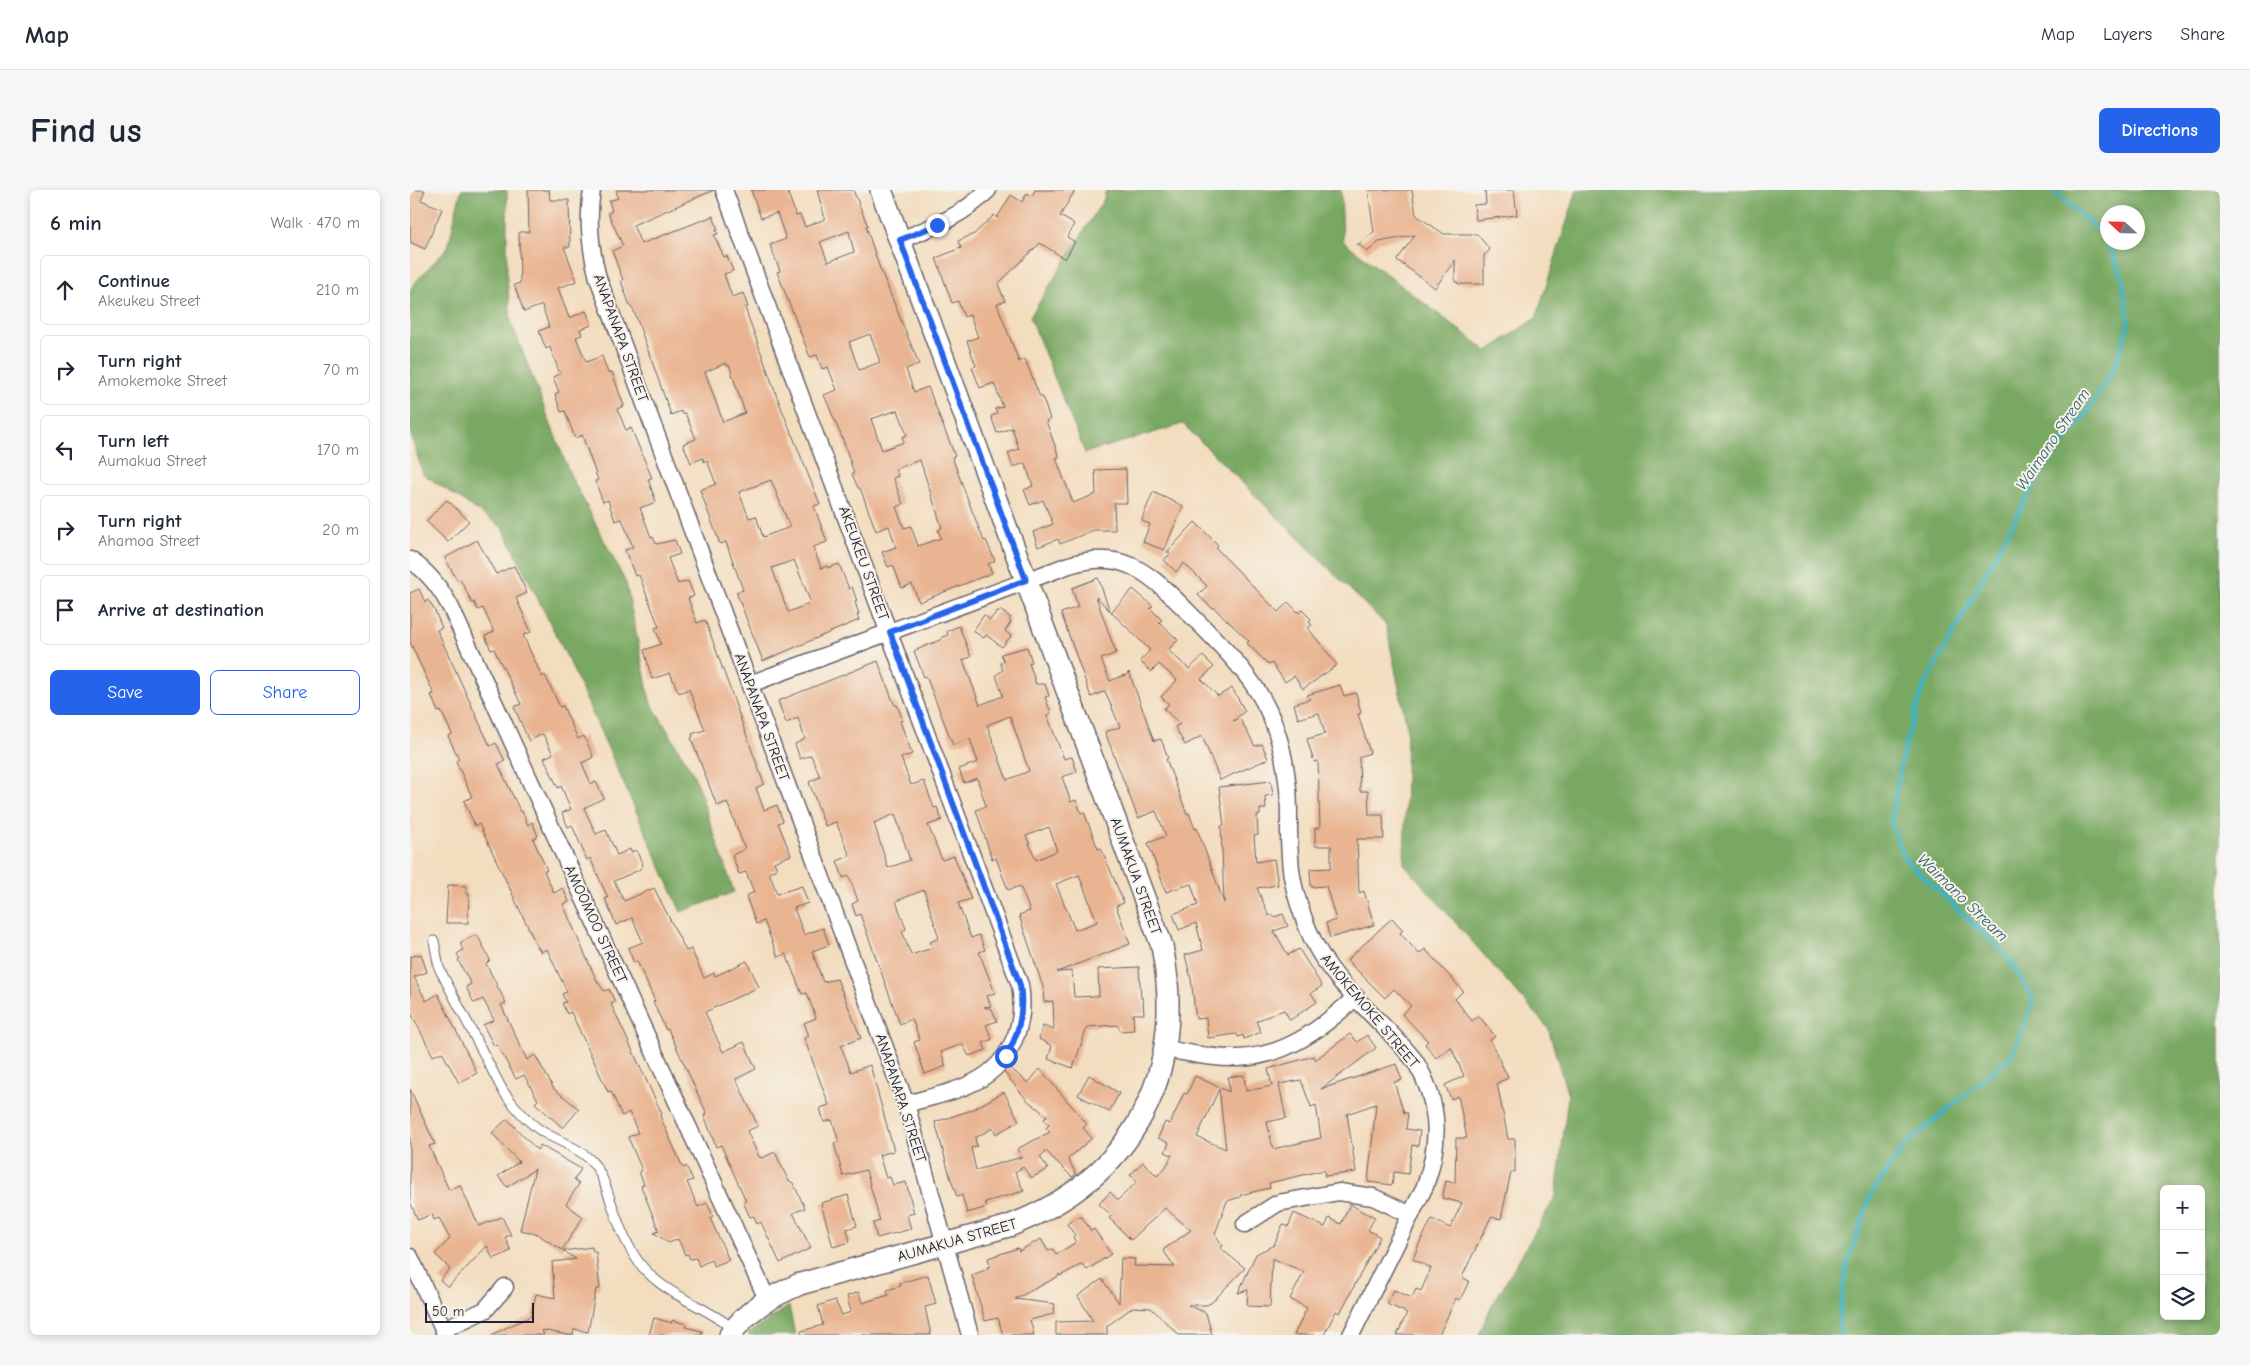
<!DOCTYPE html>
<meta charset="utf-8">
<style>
:root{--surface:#fff;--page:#f6f6f7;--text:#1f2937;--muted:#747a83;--line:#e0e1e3;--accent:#2563eb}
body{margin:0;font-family:"Comic Neue",sans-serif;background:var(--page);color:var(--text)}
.controls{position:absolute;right:15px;bottom:15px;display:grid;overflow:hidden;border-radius:8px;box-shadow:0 2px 8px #0003}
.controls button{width:45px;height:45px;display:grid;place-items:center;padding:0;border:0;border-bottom:1px solid var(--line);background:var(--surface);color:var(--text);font:25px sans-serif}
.compass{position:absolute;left:1690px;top:15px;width:45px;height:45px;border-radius:50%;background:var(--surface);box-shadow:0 2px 8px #0003;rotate:292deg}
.scale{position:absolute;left:15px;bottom:12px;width:109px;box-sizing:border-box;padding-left:5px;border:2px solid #22223b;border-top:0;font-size:14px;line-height:18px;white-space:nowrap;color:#22223b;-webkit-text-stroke:4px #f7f3e8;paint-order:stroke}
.stop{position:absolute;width:15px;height:15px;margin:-11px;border:4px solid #2563eb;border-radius:50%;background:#fff}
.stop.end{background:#2563eb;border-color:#fff;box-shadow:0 1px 5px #0008}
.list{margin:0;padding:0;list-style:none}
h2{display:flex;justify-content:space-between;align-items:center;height:65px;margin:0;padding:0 20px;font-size:21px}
h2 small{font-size:16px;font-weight:400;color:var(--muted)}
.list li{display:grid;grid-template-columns:32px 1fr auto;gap:15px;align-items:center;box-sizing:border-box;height:70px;margin:0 10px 10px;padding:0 10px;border:1px solid var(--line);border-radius:8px}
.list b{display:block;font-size:19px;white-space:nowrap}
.list p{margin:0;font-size:16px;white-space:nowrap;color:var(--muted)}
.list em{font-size:16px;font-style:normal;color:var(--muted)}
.actions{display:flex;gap:10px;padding:15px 20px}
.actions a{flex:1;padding:11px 0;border:1px solid var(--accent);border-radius:8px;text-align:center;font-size:18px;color:var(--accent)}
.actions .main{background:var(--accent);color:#fff}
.icon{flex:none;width:28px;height:28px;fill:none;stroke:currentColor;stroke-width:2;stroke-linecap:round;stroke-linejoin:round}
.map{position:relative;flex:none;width:1810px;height:1145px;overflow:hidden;border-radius:8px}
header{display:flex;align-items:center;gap:30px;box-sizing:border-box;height:70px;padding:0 25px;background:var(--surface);border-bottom:1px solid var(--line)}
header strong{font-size:24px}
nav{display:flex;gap:28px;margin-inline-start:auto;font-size:18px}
.intro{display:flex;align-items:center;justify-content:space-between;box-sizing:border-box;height:120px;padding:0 30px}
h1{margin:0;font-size:35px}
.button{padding:12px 22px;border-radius:8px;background:var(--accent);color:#fff;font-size:18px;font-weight:700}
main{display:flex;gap:30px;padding:0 30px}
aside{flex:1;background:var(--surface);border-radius:8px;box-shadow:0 2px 8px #0003}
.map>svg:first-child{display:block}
.forest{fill:#79a862;stroke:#4e654e;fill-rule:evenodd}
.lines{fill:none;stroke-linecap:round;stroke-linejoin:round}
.stream{stroke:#42b2bc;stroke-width:4.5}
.building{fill:#e9b491;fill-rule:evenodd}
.service-casing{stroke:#6b6369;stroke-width:11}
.minor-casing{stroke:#6b6369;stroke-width:19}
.tertiary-casing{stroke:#6b6369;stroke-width:24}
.service{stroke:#fff;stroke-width:9}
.minor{stroke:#fff;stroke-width:16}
.tertiary{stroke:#fff;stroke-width:21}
.route{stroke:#2563eb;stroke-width:6}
.labels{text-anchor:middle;stroke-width:4;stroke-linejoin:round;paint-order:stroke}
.street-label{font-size:15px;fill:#22223b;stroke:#f7f3e8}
.water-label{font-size:16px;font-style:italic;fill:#2f5c6f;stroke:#f7f3e8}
</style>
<header>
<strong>Map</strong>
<nav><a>Map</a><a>Layers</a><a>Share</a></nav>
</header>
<div class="intro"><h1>Find us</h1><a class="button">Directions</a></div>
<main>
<aside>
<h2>6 min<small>Walk · 470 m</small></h2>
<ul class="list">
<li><svg class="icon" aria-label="ahead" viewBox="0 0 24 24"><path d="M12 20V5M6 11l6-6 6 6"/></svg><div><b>Continue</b><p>Akeukeu Street</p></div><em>210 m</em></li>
<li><svg class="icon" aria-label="right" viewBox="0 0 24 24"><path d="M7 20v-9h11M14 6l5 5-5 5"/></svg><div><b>Turn right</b><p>Amokemoke Street</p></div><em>70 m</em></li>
<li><svg class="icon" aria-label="left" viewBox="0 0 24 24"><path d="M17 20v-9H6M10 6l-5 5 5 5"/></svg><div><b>Turn left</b><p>Aumakua Street</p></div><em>170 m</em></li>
<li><svg class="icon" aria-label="right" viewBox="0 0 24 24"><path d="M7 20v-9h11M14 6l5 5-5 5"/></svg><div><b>Turn right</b><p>Ahamoa Street</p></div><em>20 m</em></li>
<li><svg class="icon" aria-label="arrive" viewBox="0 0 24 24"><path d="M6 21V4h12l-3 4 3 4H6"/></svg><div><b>Arrive at destination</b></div></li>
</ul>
<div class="actions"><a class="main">Save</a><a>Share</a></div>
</aside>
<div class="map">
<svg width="1810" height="1145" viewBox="0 0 1810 1145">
<rect width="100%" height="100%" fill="#f7f3e8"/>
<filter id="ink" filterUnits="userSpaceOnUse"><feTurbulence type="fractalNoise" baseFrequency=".02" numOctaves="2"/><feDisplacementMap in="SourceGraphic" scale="10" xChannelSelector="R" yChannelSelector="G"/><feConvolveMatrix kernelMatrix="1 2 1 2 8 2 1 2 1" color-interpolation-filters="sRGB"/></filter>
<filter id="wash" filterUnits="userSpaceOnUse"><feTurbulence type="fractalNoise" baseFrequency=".0096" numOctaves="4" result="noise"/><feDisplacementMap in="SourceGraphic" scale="20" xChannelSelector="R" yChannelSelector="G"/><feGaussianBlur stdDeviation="1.12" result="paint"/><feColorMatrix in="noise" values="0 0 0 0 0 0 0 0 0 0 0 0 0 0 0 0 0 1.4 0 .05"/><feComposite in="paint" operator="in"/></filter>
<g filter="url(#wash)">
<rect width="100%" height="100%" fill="#f3ddbf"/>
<path class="forest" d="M51 0H97V87L101 132 160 284 216 393 240 511 284 585 324 702 271 722 159 471 92 337 13 284 0 242V102L2 96 38 57Z
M696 0H931L933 51 1077 161 1126 128 1167 0H1810V1145H1069L1080 1119 1146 1006 1158 906 1138 838 994 674 997 537 976 435 773 234 675 263 620 127 694 9ZM1728 22V52H1698V22ZM1754 999H1791V1126H1754Z
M379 1116 385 1145H338V1144Z"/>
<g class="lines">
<path class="stream" d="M1430 1145 1429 1131 1436 1078 1460 1006 1494 956 1602 865 1624 810 1597 766 1495 669 1481 633 1492 567 1512 500 1630 284 1674 227 1705 176 1719 133 1712 86 1694 45 1642 0"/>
</g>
<g id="blocks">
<path class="building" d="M0 0H15L11 10 32 19 15 59 0 52Z
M118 0H139L140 10H159L160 57H154L167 91 148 98 159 128 176 121 182 135 170 139 172 145 166 147 176 172 192 166 198 183 202 182 214 216 207 219 216 240 221 238 242 288 238 289 246 312 230 318 241 347H243L246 354 265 350 270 364 258 368 268 394 278 391 284 406 278 408 287 433 295 430 301 446 354 594 346 598 354 620 367 615 373 631 368 633 381 665 364 672 367 679 359 682 367 704 392 696 398 713 384 718 394 745 413 738 419 755 402 761 413 792 427 789 451 848 431 856 441 882 460 875 484 961 469 965 476 988 480 987 483 995 496 992 504 1023 497 1025 501 1039 467 1048 463 1033 470 1031 456 980 433 986 424 953 429 952 422 930 414 932 410 918 419 915 394 848 399 846 394 833 406 828 397 803 392 804 376 764 368 767 354 731 346 734 336 706 344 702 336 682 329 684 322 665 335 659 317 612 307 616 281 548 283 547 282 544 295 540 279 499 269 503 260 483 242 489 234 460 251 454 245 438 249 437 229 385 225 386 215 360 223 357 212 329 205 331 198 310 193 312 185 291 188 290 172 245 165 248 155 221 151 222 145 204 149 202 143 187 150 184 140 157 136 159 129 141 139 137 132 115 114 122 104 95 110 93 109 42H119Z
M206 0H304L223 35 231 54 303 26 308 40H306L308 44 304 45 314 67 317 66 323 81 314 84 322 107 333 103 338 117 335 118 367 207 410 314 404 316 417 352 403 357 411 378 417 376 418 378 429 374 439 399 442 397 447 411 445 412 449 424 447 425 449 430 353 471 326 402 333 400 316 352 310 354 290 300 306 294 297 270 294 272 293 268 281 273 273 254 286 249 275 223 272 224 271 221 261 225 224 121 220 116 211 91 213 90 202 61 213 56 198 23 202 21 199 11 208 8ZM316 173 317 176 319 175 335 223 313 232 295 182ZM361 290 380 337 353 347 346 326 339 328 329 302ZM384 370 401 413 378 422 362 378Z
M341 0H377L386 26 390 25 395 37 415 29 407 0H443L458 36H456L469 76 509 174 496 179 504 202 518 197 545 266 542 267 561 318 574 351 576 350 585 371 578 374 582 383 509 412 502 394 492 398 483 375 478 377 472 362 486 357 479 336 466 341 450 298H448L442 284 444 283 433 250 414 205 427 200 418 177 412 179 407 165 400 167 367 82 370 81 360 55 376 49 367 23 351 28ZM439 41 444 62 418 72 410 52ZM460 144 470 172 449 180 439 152ZM488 220 497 245 492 247 494 252 472 260 461 229ZM510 270 532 338 528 340 531 348 508 356 501 336 494 338 486 317 493 314 483 288 488 286 485 279Z
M625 0H665L650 26 664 34 657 47 665 52 655 69 630 53 588 94 595 111 587 114 609 172 615 169 630 207 632 206 640 229 636 231 649 267 646 268 663 313 686 304 685 280 716 279 717 313H704L705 340H684L650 354 648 349 628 357 623 342 643 334 633 310 620 315 614 300 623 296 615 273 603 277 598 263 609 259 602 238 587 243 581 226 587 224 585 219 593 217 584 193 570 198 562 177 566 176 557 151 568 147 560 125 554 127 548 111 542 113 526 68 551 58 548 51 564 44 584 25 587 28 601 5 612 12 617 3 622 6Z
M958 0H1002L1006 25 1034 44H1067L1080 60 1074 65V94H1048V92H1045V70L1025 98 987 70 1005 45 969 52 957 62 950 55H947L964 42Z
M1075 0H1104L1107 25 1066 30 1064 15 1076 14Z
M743 302 773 316 754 360 733 352 740 334 732 331V329Z
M37 310 59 331 38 352 16 331Z
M785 332 808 355 806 358 868 422 878 412 889 423 892 420 901 429 899 432 902 435 898 438 927 475 893 499 884 486 875 492 862 473 859 475 837 453 839 451 803 417 802 418 788 405 797 396 774 373 766 382 754 370 761 363 757 362Z
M67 350 86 384 104 376 117 403 106 408 121 442 113 445 132 487 135 485 150 517 153 516 168 549 174 546 183 566 182 568 172 573 181 594 186 592 194 608 174 618 186 644 196 640 207 665 220 659 221 662 226 660 233 675 229 680 204 691 214 711 244 698 276 761 281 759 294 788 304 783 305 786 337 771 349 797 295 822 313 862 334 852 346 879 326 889 348 936 337 941 349 967 352 968 365 962 378 990 383 993 395 1018 383 1023 401 1058 370 1073 351 1032 347 1034 344 1026 340 1027 333 1012 336 1011 311 955 306 957 294 925 297 924 258 839 256 840 243 812 245 811 227 771 224 773 218 758 233 752 222 728 206 735 195 709 198 708 180 668 177 670 162 635 158 637 152 623 161 619 151 596 148 598 134 568 143 564 133 544 119 551 104 517 111 514 84 459 81 460 75 446 84 442 73 418 68 420 64 412 62 413 53 394 49 389 47 390 35 368Z
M688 388 700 421 686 407 706 463 691 469 700 491 714 485V487L719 482 744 551 751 549 758 568 756 569 777 624 779 623 785 639 787 638 814 713 811 636H814L809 597 861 591 863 605 855 606 856 619H850V625H847L848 645 844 646 846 672 864 669 868 695 847 698 859 726 862 724 864 727 873 724 878 736 864 741 878 765 889 759 912 796 901 803 907 812 880 830 874 820 846 831 851 842 834 849 833 845 828 847 827 844 798 848 796 828 786 829 781 789 775 765 793 760 786 733 769 740 763 724 788 715 781 694 756 702 738 653 756 646 746 621 728 628 695 542 710 537 695 501 681 507 651 423 668 417 662 398Z
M9 399 15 412 18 410 24 419 32 438 27 440 80 556 86 553 95 571 88 574 110 621H112L118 635 122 632 128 646 123 649 137 680 134 681 144 703 153 698 159 712 153 714 172 758 187 791 194 801 199 799 205 812 201 814 252 924 250 926 273 978 276 976 283 990 277 992 288 1017 297 1013 303 1026 300 1028 319 1070 304 1076 301 1070 289 1076 286 1068 280 1069 278 1064 275 1065 268 1049 259 1053 244 1043 249 1041 231 996 234 994 229 982 232 980 218 947 228 943 219 922 212 926 201 901 198 902 161 822 157 824 152 813 156 812 152 804 157 802 137 759 131 762 127 756 69 634 65 636 54 611 62 607 46 571 49 569 38 546 42 544 31 521 28 522 21 505 24 504 0 452V403Z
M723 399 743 416 740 418 752 430 749 432 768 450 758 460 779 479 793 466 804 477 791 489 808 506 822 498 835 521 823 531 830 529 845 556 852 554 858 569 810 590 792 546 775 555 765 537 770 534 754 519 759 514 751 507 767 490 749 474 741 482 730 471 740 460 701 422Z
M590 420 601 428 599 430 601 432 595 441 601 446 592 457 576 445 574 448 563 441 574 425 580 430 587 421 588 423Z
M549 436 561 467 553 470 570 515 593 506 586 485 593 480 590 472 594 471 591 464 617 457 622 472 619 473 626 494H635L639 506 635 507 641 523 637 525 654 569 662 567 667 582 652 587 661 612 666 610 671 623 674 622 688 659 691 658 714 713 706 716 720 754 647 782 662 781 664 807 689 806 688 779 729 777 731 808H733L734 824H723L724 840 711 841 707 835 677 837 663 878 638 869 642 856 629 849 633 836 644 840 643 811 634 812 633 797 609 725 620 721 610 696 598 700 586 668 582 669 566 620 576 616 567 588 554 593 549 579 568 572 560 549 543 555 516 486 514 487 504 461 532 449V447L538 445 537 441ZM600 526 619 581 597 590 577 535ZM639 637 647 661 626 670 616 646ZM669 685 687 732 665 740 646 694Z
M468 471 482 509 485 515H487L493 530 490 531 502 564 491 568 501 595 514 591 524 618 527 617 532 630 518 635 532 670 544 666 556 696 561 709 548 713 561 748 569 745 575 760 569 762 585 803 577 806 581 816 574 817 582 819 587 831 576 835 582 849 573 853 576 860 559 866 552 854 531 862 536 876 515 884 504 852 510 850 502 829 490 834 450 724 446 726 442 714 448 711 439 686 433 688 427 671 440 666 426 632 415 636 399 592 410 587 401 565 390 569 385 554 395 549 388 528 376 533 368 511ZM485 624 500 670 478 678 464 633ZM514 700 529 748 520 752 522 758 501 765 492 741 496 739 486 711Z
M930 495 934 506 946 503 951 523 948 524 960 563 949 567 950 601H958L959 625H973L974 649H947L949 703 954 701 964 735 920 748 916 733 926 730 916 696 901 697 900 679 921 678V656H905V638H910L908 571 904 572 897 549 915 544 909 523 888 529 884 514 900 509 897 505Z
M38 695 56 696V704H59L58 733H36Z
M982 728 993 740 990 743 1009 764 1015 759 1053 801 1045 809 1062 831 1069 826 1085 846 1080 850 1098 888 1087 893 1098 949H1105V982H1101L1091 1029 1081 1027 1052 1087 1059 1091 1050 1110 1046 1108 1029 1145H987L997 1123 977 1114 984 1100 1002 1108 1006 1099 1011 1101 1021 1078 1003 1069 1009 1054 1022 1029 1040 1038 1052 1013 1032 1008 1036 991 1045 993 1046 948H1057L1048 906 1041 909 1035 895 1054 886 1041 857 1026 868 1015 854 1018 851 992 824 1001 816 984 799 975 808 937 770Z
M63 746H68L80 770 76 774 96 813 91 815 117 870 125 865 144 899 169 919 153 938 125 913 128 910 114 885 106 889 87 855 84 856 73 835 84 830 73 809 64 813 56 797 61 794 48 770 50 769 47 764 53 760 50 753Z
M11 764 17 782 4 787 16 811 28 804 67 883 49 893 32 862 23 866 0 821V767Z
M940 844 947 852 957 845 966 858 911 899 986 874 992 890 984 892 994 923H998L996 939 1010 941 1008 956 1002 955 998 984 984 982 982 995 958 992 966 914 937 924 946 982 915 986 914 980 859 993 860 998 830 1005 831 1007 817 1011 805 1044 813 1056 810 1058 835 1078 801 1113 796 1115H778L796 1123 802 1145H769L741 1118 723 1117 697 1136V1145H646V1132L683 1131 668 1106 692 1089 709 1113 711 1068 725 1069 724 1076 765 1077 753 1060 781 1040 755 1018 721 1050 699 1028 702 1026 689 1014 700 1002 708 1010 727 992 720 985 733 972 747 986 756 977 762 965 755 962 759 953 748 948 755 932 760 934 774 903 777 904 785 886 819 902 818 887 834 885 836 901 862 896 858 879 904 866 905 870ZM891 890 901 917 906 915 911 948 863 959 857 932 876 928 869 894ZM809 899 816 959 787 947Z
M599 877 618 893 630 879 677 934 673 938 682 948 658 969 666 984 662 987 635 960 634 964 630 967 638 979 621 988 613 977 605 982 614 1001 575 1012 577 1017 557 1023 552 1005 547 1007 540 986 525 932 562 920 594 902 609 931 586 944 583 938 565 948 567 956 561 958 566 980 612 967 607 959 640 942 636 938 639 935 634 929 637 926 617 910 594 882Z
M679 885 709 903 699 922 668 905Z
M0 899 25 954 19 956 39 1000 50 995 69 1036 92 1027 101 1045 95 1047 101 1061 83 1069 77 1056 38 1097 30 1090 40 1079 25 1064 40 1049 29 1028 24 1030 22 1024 8 1030 0 1012Z
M97 929 127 960 130 955 171 979 164 990 169 994 156 1014 173 1027 152 1060 127 1044 110 1040 125 979 97 997 88 986 109 972 82 943Z
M438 1005 447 1036 437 1039 440 1052 423 1057 411 1013Z
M940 1014 953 1022 965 1027 958 1040 970 1047 930 1123 926 1121 914 1145H884L897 1118 880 1109 894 1082 862 1068 860 1117 837 1116 838 1100 828 1103 846 1064 864 1055 873 1034 878 1037 884 1023 915 1037 919 1028 931 1034Z
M667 1027H672L681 1041 684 1039 701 1064 677 1080 672 1074 650 1086 649 1084V1086L605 1109 645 1114 643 1124 620 1130 624 1145H593L588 1128 575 1131 562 1085 578 1079 577 1077 580 1076 578 1068 608 1058 609 1061 631 1049 638 1061 643 1059 646 1065 666 1052 663 1047 665 1045 657 1034Z
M182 1057 183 1062H186L190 1099H186L178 1142 164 1139 163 1145H158L132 1140 134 1145H81L121 1126 126 1104 145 1108 142 1072 166 1069 153 1061Z
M518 1085 526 1114 515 1117 521 1145H391V1141L413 1135 408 1116 425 1110 432 1125 441 1122 437 1106 449 1102 452 1113 479 1105 477 1100 491 1096 490 1093Z
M244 1128 262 1133V1130L276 1134 275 1137 292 1141V1145H239Z"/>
</g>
</g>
<g filter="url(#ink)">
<use href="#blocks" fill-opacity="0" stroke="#6b6369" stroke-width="1"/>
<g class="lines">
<defs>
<path id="service" d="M24 751 29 778 93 901C104 916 117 932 133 942 150 952 172 959 184 974 192 984 196 997 200 1009 207 1030 215 1053 228 1071 251 1104 294 1115 324 1139"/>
<path id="minor" d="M182 0C177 31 180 58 188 88L496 914 560 1145
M314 0 610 795C617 837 599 878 558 895 539 904 516 908 496 914
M490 50C523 37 553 26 578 0
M0 370C19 382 31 399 41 418L357 1109
M340 494 659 375C710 359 736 380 771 415 831 476 870 508 878 599 880 621 878 644 880 667 881 695 890 721 901 746 923 796 972 829 1005 871 1030 913 1031 951 1015 996L941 1145
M756 859C780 863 804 869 829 868 877 866 912 838 946 807
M835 1034 868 1013 929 1002 963 1007 1001 1025
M0 1067 36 1145
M34 1139 75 1120 95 1097"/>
<path id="tertiary" d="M320 1145C338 1119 362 1106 390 1094L599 1036C723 988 777 885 752 756L471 0"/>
</defs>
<use href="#service" class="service-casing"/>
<use href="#minor" class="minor-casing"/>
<use href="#tertiary" class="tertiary-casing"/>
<use href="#service" class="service"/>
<use href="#minor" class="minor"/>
<use href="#tertiary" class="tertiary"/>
</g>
</g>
<g class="lines" filter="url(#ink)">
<path class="route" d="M527 35 490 50 616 390 480 442 610 795C614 821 610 843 596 866"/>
</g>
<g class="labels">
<g class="street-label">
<text transform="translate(211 148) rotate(70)" y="5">ANAPANAPA STREET</text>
<text transform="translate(454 373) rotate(70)" y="5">AKEUKEU STREET</text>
<text transform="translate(352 527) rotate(70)" y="5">ANAPANAPA STREET</text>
<text transform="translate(726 686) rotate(70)" y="5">AUMAKUA STREET</text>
<text transform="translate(186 734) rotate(65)" y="5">AMOOMOO STREET</text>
<text transform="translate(960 821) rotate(50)" y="5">AMOKEMOKE STREET</text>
<text transform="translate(491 908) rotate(72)" y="5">ANAPANAPA STREET</text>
<text transform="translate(547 1050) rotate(-16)" y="5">AUMAKUA STREET</text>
</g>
<g class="water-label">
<text transform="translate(1642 249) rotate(-56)" y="6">Waimano Stream</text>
<text transform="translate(1553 707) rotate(44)" y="6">Waimano Stream</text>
</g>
</g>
</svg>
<div class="controls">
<button>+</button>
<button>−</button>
<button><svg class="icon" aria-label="layers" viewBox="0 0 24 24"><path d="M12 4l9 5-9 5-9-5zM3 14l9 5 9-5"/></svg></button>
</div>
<svg class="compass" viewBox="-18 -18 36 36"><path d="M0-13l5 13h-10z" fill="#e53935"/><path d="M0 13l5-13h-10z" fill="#747a83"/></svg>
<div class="scale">50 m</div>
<div class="stop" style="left:596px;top:866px"></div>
<div class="stop end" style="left:527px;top:35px"></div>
</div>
</main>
